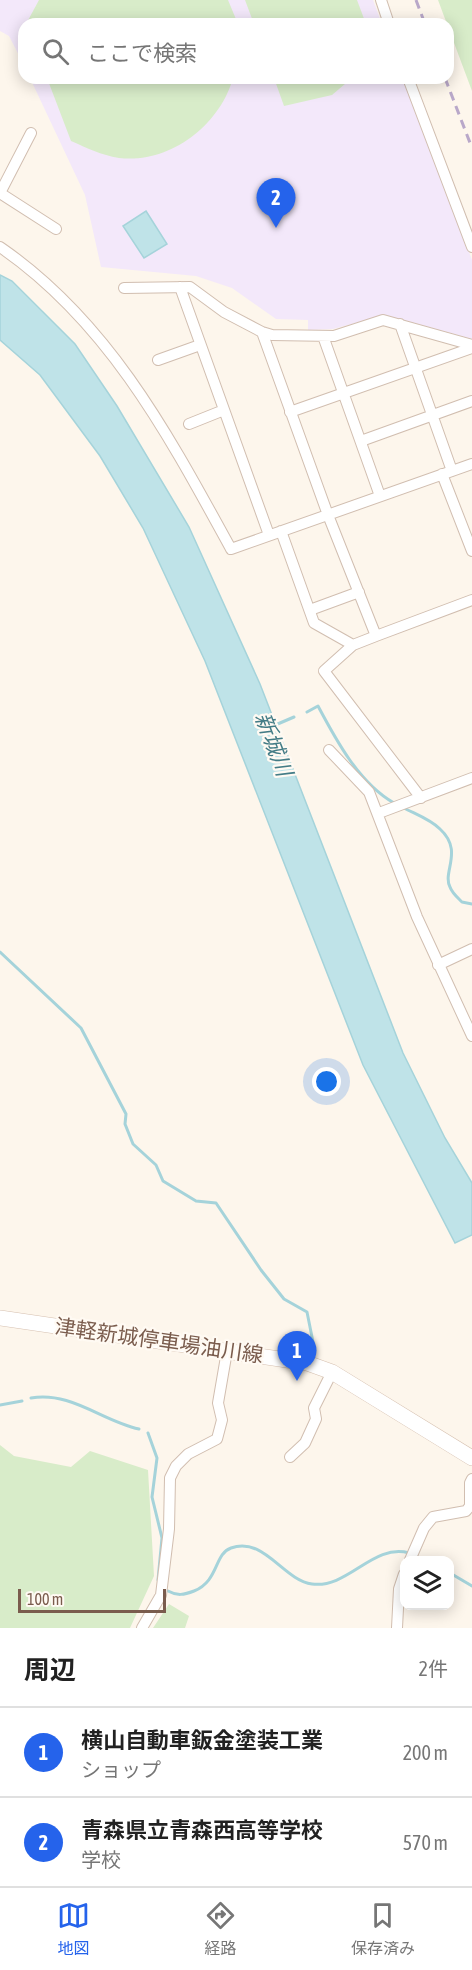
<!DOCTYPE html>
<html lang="ja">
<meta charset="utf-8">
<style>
:root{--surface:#fff;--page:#f6f6f6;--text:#222;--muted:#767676;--line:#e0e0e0;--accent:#2563eb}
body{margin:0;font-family:"Asap Condensed","Noto Sans JP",sans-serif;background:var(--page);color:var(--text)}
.controls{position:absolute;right:18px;bottom:18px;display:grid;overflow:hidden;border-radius:12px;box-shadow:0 3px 15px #0003}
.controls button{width:54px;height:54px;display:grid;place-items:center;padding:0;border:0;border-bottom:2px solid var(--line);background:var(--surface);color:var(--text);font:30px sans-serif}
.scale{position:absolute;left:18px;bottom:15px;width:148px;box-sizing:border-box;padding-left:6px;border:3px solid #7a5c4d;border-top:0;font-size:16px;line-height:21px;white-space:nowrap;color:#7a5c4d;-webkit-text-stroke:4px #fffaf3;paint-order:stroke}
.you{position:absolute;left:327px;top:1082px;width:21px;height:21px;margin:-15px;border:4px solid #fff;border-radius:50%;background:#1a73e8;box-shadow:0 0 0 9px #1a73e833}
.badge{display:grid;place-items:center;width:39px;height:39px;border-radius:50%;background:var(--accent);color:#fff;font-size:20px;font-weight:700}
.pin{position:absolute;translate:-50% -50px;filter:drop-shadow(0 2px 3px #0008)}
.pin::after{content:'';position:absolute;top:32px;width:21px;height:18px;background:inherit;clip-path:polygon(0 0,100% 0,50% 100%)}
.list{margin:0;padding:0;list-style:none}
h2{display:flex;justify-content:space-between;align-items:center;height:78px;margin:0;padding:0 24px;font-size:26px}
h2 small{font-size:20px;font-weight:400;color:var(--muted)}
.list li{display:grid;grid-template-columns:39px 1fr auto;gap:18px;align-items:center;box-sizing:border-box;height:90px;padding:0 24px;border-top:2px solid var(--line)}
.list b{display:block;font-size:22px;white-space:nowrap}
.list p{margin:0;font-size:20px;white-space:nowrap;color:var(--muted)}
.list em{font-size:20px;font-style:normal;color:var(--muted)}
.icon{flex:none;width:33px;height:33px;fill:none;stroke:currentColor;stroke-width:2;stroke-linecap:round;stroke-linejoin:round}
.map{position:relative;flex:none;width:472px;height:1628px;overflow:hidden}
.search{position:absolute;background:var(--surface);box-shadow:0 3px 15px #0003;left:18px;right:18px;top:18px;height:66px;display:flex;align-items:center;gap:15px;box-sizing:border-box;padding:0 21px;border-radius:18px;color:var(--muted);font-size:22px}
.sheet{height:258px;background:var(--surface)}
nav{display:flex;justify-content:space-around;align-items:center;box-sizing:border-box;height:84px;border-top:2px solid var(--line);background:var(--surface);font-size:16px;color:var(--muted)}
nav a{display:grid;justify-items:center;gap:3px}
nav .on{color:var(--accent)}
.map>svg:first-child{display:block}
.education{fill:#f3e8fa}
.green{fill:#d8ecc9}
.water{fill:#bfe3e8;stroke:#a5d3da;stroke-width:1.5}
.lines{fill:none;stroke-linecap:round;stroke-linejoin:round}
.stream{stroke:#a5d3da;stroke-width:3}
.minor-casing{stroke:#d1beb0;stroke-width:12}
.secondary-casing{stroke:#d6c0b0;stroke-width:16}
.minor{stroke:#fff;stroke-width:10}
.secondary{stroke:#fff;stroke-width:15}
.rail{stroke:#b9a8c9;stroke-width:3;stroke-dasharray:9 6;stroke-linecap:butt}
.labels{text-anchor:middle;stroke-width:4.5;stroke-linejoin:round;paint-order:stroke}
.street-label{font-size:21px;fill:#7a5c4d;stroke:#fffaf3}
.water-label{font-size:22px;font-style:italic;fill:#437c86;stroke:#fffaf3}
</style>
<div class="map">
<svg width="472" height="1628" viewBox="0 0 472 1628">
<rect width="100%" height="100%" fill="#fdf6ec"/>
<path class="education" d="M0 0H373L382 24H24V65L9 36 0 31Z
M30 78H403L472 260V339L385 315 333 329 308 330V320L276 319 232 288 196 276 101 267 85 195Z"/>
<path class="green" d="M39 0H228L238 24H26Z
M245 0H357L366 24H254Z
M438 0H472V91Z
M47 78H233C220 125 170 164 119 158 101 155 87 148 71 141Z
M274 78H352L332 95 284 106Z
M0 1445 14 1456 71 1467 90 1451 148 1470 154 1576 130 1628H0Z
M169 1604 189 1616 185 1628H153Z"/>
<path class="water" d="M146 211 167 244 144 258 123 226Z
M0 275 12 281 75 344 117 406 189 527 260 684 403 1053 445 1138 472 1183V1235L455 1243 363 1065 205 661 143 528 100 456 40 375 0 340Z"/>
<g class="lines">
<path class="stream" d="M307 712 318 706C336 740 359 783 394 803
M273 726 294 717
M402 807C415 814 430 819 440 829 464 851 442 872 450 887 452 893 458 898 462 902L472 904
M0 952 81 1028 126 1114 125 1124 133 1144 156 1165 163 1181 196 1201 216 1203 261 1270 284 1299 307 1312 313 1342 311 1348
M31 1398C71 1391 102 1421 139 1429
M0 1405 22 1401
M148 1433 157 1458 152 1497 162 1538 158 1580
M417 1557 424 1560
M450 1573 472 1586
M168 1591C177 1596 184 1595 194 1591 219 1581 214 1554 231 1548 264 1536 283 1580 312 1584 348 1589 373 1543 409 1553"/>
<defs>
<path id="minor" d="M381 0 389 24
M408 78 472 247
M0 193 31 133
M0 193 56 229
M0 247C109 322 169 436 231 549L472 464
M180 287 269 535
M124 288 190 287 224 312 262 332 272 335 334 336 383 320 472 345
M400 324 452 471
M262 332 328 515 376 636 472 600
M323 336 380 496
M158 360 200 345
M290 412 472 348
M189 424 224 410
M361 441 472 401
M442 474 472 551
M281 531 314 623 353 645 376 636
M310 610 359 592
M353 645 324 671 421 798
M329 750 369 792 417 917 472 1036
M379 813 472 778
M438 965 472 949
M290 1457 305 1443 316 1419 314 1408 332 1372
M410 1560 424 1528 433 1517 466 1511 470 1506V1483L472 1479
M142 1628 161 1595 169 1529 170 1478 176 1466 188 1454 217 1439 222 1420 218 1403 227 1351
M397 1628 399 1589 404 1574"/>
<path id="secondary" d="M0 1318 307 1363 332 1372 472 1458"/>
</defs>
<use href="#minor" class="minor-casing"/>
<use href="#secondary" class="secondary-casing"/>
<use href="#minor" class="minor"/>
<use href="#secondary" class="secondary"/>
<path class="rail" d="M416 0 425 24
M445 78 472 148"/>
</g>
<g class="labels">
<g class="street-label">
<text transform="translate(159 1341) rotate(8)" y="7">津軽新城停車場油川線</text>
</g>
<g class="water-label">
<text transform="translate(274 744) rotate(69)" y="8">新城川</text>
</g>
</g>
</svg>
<div class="controls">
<button><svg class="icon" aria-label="layers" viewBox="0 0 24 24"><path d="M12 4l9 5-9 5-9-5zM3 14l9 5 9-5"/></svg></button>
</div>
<div class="scale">100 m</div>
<div class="you"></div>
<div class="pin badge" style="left:297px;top:1381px">1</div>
<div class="pin badge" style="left:276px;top:228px">2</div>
<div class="search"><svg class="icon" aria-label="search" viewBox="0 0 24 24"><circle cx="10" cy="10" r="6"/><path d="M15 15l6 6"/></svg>ここで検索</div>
</div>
<section class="sheet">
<h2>周辺<small>2件</small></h2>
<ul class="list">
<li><span class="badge">1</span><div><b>横山自動車鈑金塗装工業</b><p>ショップ</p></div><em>200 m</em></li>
<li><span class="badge">2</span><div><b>青森県立青森西高等学校</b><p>学校</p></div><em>570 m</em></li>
</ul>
</section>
<nav>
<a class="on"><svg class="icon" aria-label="map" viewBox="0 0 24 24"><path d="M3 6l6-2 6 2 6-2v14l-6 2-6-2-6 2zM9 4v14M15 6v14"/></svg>地図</a>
<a><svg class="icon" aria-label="directions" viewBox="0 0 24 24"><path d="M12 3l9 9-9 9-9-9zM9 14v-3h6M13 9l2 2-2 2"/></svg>経路</a>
<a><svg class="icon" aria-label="saved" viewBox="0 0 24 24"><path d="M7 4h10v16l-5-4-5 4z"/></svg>保存済み</a>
</nav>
